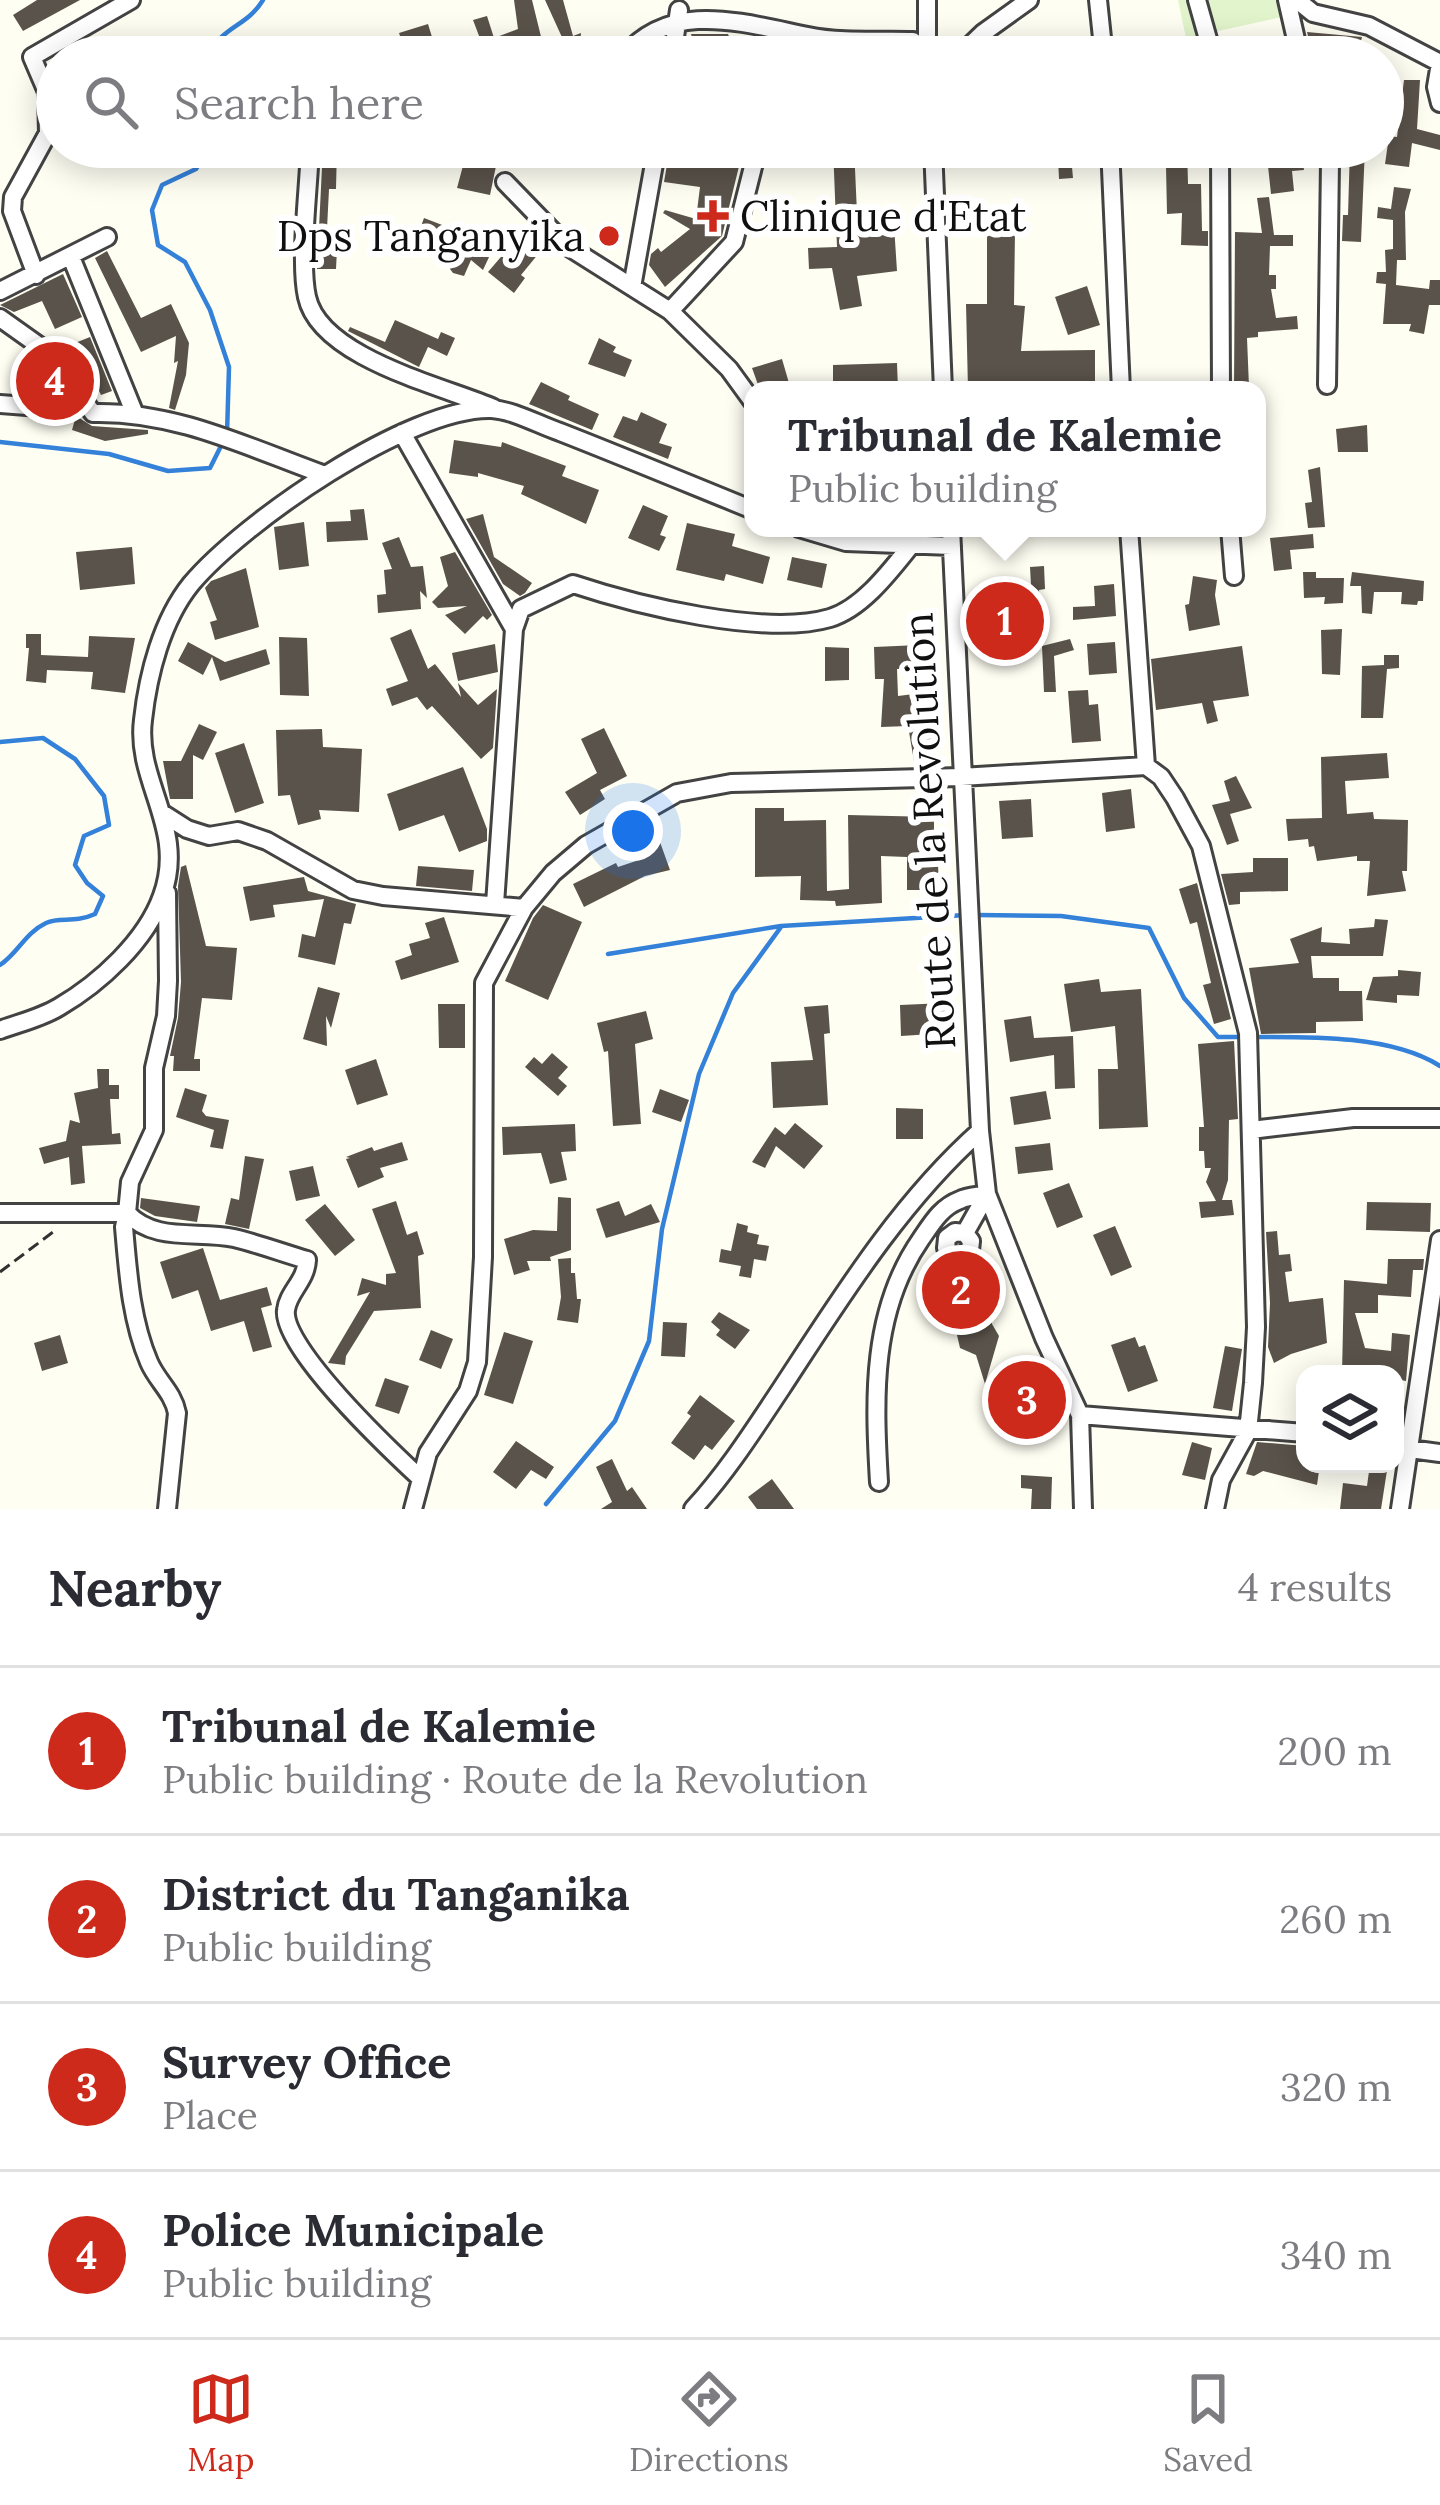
<!DOCTYPE html>
<meta charset="utf-8">
<style>
:root{--surface:#fff;--page:#f7f7f7;--text:#2b2b33;--muted:#7c7c81;--line:#e1e1e2;--accent:#cd2a1b}
body{margin:0;font-family:Lora,serif;background:var(--page);color:var(--text)}
.controls{position:absolute;right:36px;bottom:36px;display:grid;overflow:hidden;border-radius:24px;box-shadow:0 6px 30px #0003}
.controls button{width:108px;height:108px;display:grid;place-items:center;padding:0;border:0;border-bottom:3px solid var(--line);background:var(--surface);color:var(--text);font:60px sans-serif}
.you{position:absolute;left:633px;top:831px;width:42px;height:42px;margin:-30px;border:9px solid #fff;border-radius:50%;background:#1a73e8;box-shadow:0 0 0 18px #1a73e833}
.badge{display:grid;place-items:center;width:78px;height:78px;border-radius:50%;background:var(--accent);color:#fff;font-size:39px;font-weight:700}
.pin{position:absolute;translate:-50% -50%;border:6px solid #fff;box-shadow:0 3px 12px #0006}
.popup{position:absolute;left:744px;top:381px;width:522px;height:156px;box-sizing:border-box;display:grid;place-content:center;border-radius:24px;background:var(--surface);filter:drop-shadow(0 3px 9px #0005);font-size:39px;white-space:nowrap;color:var(--muted)}
.popup b{font-size:45px;color:var(--text)}
.popup::after{content:'';position:absolute;left:50%;top:100%;margin-left:-24px;border:24px solid transparent;border-top-color:var(--surface)}
.list{margin:0;padding:0;list-style:none}
h2{display:flex;justify-content:space-between;align-items:center;height:156px;margin:0;padding:0 48px;font-size:51px}
h2 small{font-size:39px;font-weight:400;color:var(--muted)}
.list li{display:grid;grid-template-columns:78px 1fr auto;gap:36px;align-items:center;box-sizing:border-box;height:168px;padding:0 48px;border-top:3px solid var(--line)}
.list b{display:block;font-size:45px;white-space:nowrap}
.list p{margin:0;font-size:39px;white-space:nowrap;color:var(--muted)}
.list em{font-size:39px;font-style:normal;color:var(--muted)}
.icon{flex:none;width:66px;height:66px;fill:none;stroke:currentColor;stroke-width:2;stroke-linecap:round;stroke-linejoin:round}
.map{position:relative;flex:none;width:1440px;height:1509px;overflow:hidden}
.search{position:absolute;background:var(--surface);box-shadow:0 6px 30px #0003;left:36px;right:36px;top:36px;height:132px;display:flex;align-items:center;gap:30px;box-sizing:border-box;padding:0 42px;border-radius:66px;color:var(--muted);font-size:45px}
.sheet{height:828px;background:var(--surface)}
nav{display:flex;justify-content:space-around;align-items:center;box-sizing:border-box;height:168px;border-top:3px solid var(--line);background:var(--surface);font-size:33px;color:var(--muted)}
nav a{display:grid;justify-items:center;gap:6px}
nav .on{color:var(--accent)}
.map>svg:first-child{display:block}
.pitch{fill:#e1f4cb}
.lines{fill:none;stroke-linecap:round;stroke-linejoin:round}
.stream{stroke:#3481d9;stroke-width:4.5}
.building{fill:#5a534b}
.minor-casing{stroke:#434343;stroke-width:22}
.path{stroke:#323232;stroke-width:3;stroke-dasharray:12 6;stroke-linecap:butt}
.minor{stroke:#fff;stroke-width:16}
.poi-dot{fill:#cd2a1b;stroke:#fff;stroke-width:4.5}
.labels{text-anchor:middle;stroke-width:12;stroke-linejoin:round;paint-order:stroke}
.poi-label{font-size:42px;fill:#101010;stroke:#fff;text-anchor:start}
.street-label{font-size:42px;fill:#101010;stroke:#fff}
</style>
<div class="map">
<svg width="1440" height="1509" viewBox="0 0 1440 1509">
<rect width="100%" height="100%" fill="#fffef3"/>
<path class="pitch" d="M1178 0H1297L1300 13 1186 38Z"/>
<g class="lines">
<path class="stream" d="M208 57C222 25 246 28 263 0
M210 147 196 169 162 185 152 210 158 245 185 262 210 310 229 367 227 434
M0 442 109 454 168 471 210 468 222 444
M0 742 43 738 75 759 104 796 109 825 84 836 75 865 87 883 103 896 95 914C73 924 61 916 46 923 25 933 18 953 0 965
M977 915 1061 916 1149 928 1184 998 1218 1037C1284 1038 1383 1030 1440 1066
M608 954 781 926 966 915
M546 1504 615 1421 649 1341 662 1229 699 1074 733 993 781 927"/>
</g>
<path class="building" d="M37 0H80L23 31 13 15Z
M514 0H532L546 57H526L523 47 487 57 473 20 487 16 494 38 518 29Z
M545 0H563L573 36 581 33 579 57H571Z
M428 24 432 37 427 39 432 57H407L399 33Z
M1307 32 1362 37 1357 57 1312 52Z
M691 34H728L730 39 726 40 731 57H703L701 48 696 50Z
M1404 80H1420L1417 129 1440 135V150L1412 143 1409 167 1385 164 1389 136 1397 137Z
M323 147H337L336 189H329L327 229 338 230 336 269H317Z
M468 147H500L490 195 457 188Z
M670 147H739L738 153 742 154 722 236 665 287 649 265 651 254 658 248 661 252 690 229 663 213 665 210 696 219 700 187 664 182Z
M833 147H854L857 213 893 210 897 271 857 276 862 306 840 310 832 268 809 269 808 248 837 247Z
M1050 147H1085L1086 157H1078V167H1072L1073 178 1059 179 1058 158H1050Z
M1158 147H1187L1188 184H1201L1202 231H1208V246L1181 245 1182 213 1167 214 1166 166H1158Z
M1250 147H1301L1304 170 1292 171 1294 191 1271 194 1268 166 1251 167Z
M1350 147H1365L1361 242 1342 241 1343 215H1348Z
M1394 187 1411 189 1405 212 1406 260H1397L1396 285 1429 289 1430 280H1440V305H1429L1424 334 1409 331 1411 324H1383L1386 284 1376 283 1377 272H1386L1385 250 1393 249V220L1377 218 1378 207 1391 209Z
M1269 197 1274 235H1293V246H1270L1269 275H1276V289H1271L1276 318 1297 316 1298 329 1258 332V337L1247 338 1249 387 1234 389 1235 232 1262 233 1257 198Z
M424 218 450 228 448 232 492 235 497 240 483 270 471 260 464 276 453 273 450 269 458 252 416 240Z
M524 230 544 247 521 275 525 278 514 293 488 272Z
M987 231H1015L1014 305 1025 306 1021 351 1095 350V390H968L966 304H987Z
M107 251 141 318 171 304 189 343 186 375 175 410 169 408 178 361 174 363 176 336 141 352 95 258Z
M63 274 82 317 55 329 42 301 14 312 0 305Z
M1087 286 1100 325 1068 335 1055 297Z
M395 320 438 339 441 332 455 338 447 356 428 347 419 367 348 331 350 327 385 342Z
M90 337 112 391 101 395 82 355 70 360 65 347Z
M599 338 616 347 613 352 632 360 625 377 588 364Z
M782 359 791 390H760L752 368Z
M897 363 898 390H833V365Z
M541 382 570 396 568 400 599 414 592 430 529 404Z
M641 412 667 424 659 443 672 447 668 459 613 437 623 416 637 421Z
M76 416 92 426 148 430V434L105 441 72 430Z
M1367 425 1368 452H1338L1336 429Z
M454 440 501 447 502 442 566 466 562 476 599 490 586 524 521 494 524 486 478 473V477L449 473Z
M1320 467 1325 527 1308 528 1305 503 1312 502 1308 470Z
M643 505 668 516 660 535 666 537 659 551 628 538Z
M364 509 368 540 327 542 326 522 351 521 350 510Z
M483 514 494 557 532 583 525 593 520 596 503 584 466 519Z
M304 522 309 566 279 570 274 527Z
M687 523 735 534 732 546 770 557 763 584 726 574 724 581 676 570Z
M1313 534 1314 548 1290 550 1292 569 1274 571 1270 538Z
M399 537 411 567 423 566 427 598 420 591 421 609 378 613 377 595 386 594 384 570 392 569 382 543Z
M132 547 135 584 80 590 76 552Z
M455 552 492 615 487 620 483 616 465 634 445 615 467 606 438 608 432 602 448 586 440 557Z
M792 557 827 564 822 588 787 580Z
M1044 566 1045 589 1039 590 1041 623 1021 624 1023 654 991 656 987 588 1031 585 1030 567Z
M246 568 259 627 215 640 210 622 217 620 205 588 211 581Z
M1303 572H1316V578H1344L1343 603 1324 604 1325 597 1304 598Z
M1352 572 1424 581 1423 601H1418L1417 605 1401 604 1402 592H1374L1372 614 1362 613 1361 586H1350Z
M1193 576 1217 580 1215 595 1220 625 1189 631 1185 605 1189 604Z
M1114 584 1116 616 1073 620V607L1095 606 1094 586Z
M411 629 428 669 435 664 461 697 458 683 478 705 497 689 493 748 481 759 432 706 427 710 417 697 392 706 386 689 408 681 390 638Z
M1342 629 1340 675 1322 674 1321 630Z
M26 634H41V655L88 657 89 636 135 638 125 693 91 689 93 672 47 670 46 683 26 681 29 648H26Z
M279 637 307 638 309 696 280 695Z
M1070 639 1074 650 1054 656 1056 692H1044L1042 646Z
M188 642 225 662 266 649 270 664 220 681 212 657 203 675 178 661Z
M1115 642 1117 673 1089 675 1087 644Z
M495 644 498 672 458 681 452 653Z
M919 645V668L897 669 898 696 938 691 942 718 931 719 937 758 914 761 908 726 881 727 884 679H875L874 647Z
M1242 646 1249 696 1213 701 1218 721 1207 724 1202 703 1156 710 1151 659Z
M825 647 849 648V680L825 681Z
M1384 655H1399V668L1387 669 1383 718H1361L1362 666 1384 665Z
M1088 690 1089 705 1098 704 1101 741 1072 743 1068 691Z
M199 724 217 732 203 760 193 755V799H170L163 761H181Z
M604 728 627 776 600 790 605 799 580 815 565 792 597 773 581 739Z
M322 729 323 747 362 749 359 812 319 810 321 819 298 825 290 795 278 796 276 730Z
M244 743 264 803 235 813 215 753Z
M1387 753 1389 778 1345 781 1347 814 1373 812 1374 819 1408 820 1407 871H1402L1406 891 1367 896 1370 861H1357V856L1317 861 1314 846 1309 847 1308 839 1288 841 1286 819 1322 818 1321 757Z
M463 767 487 829V841L459 852 444 815 399 831 387 794Z
M1236 776 1252 808 1230 814 1239 841 1227 845 1212 805 1230 801 1224 781Z
M1131 789 1135 828 1106 832 1102 793Z
M1031 799 1033 837 1002 839 999 801Z
M755 808H784V821L826 820 827 891 849 889 848 815 934 817V864H938L939 890H907V857L881 856 882 903 836 906 835 901 800 900 801 876 755 877Z
M660 842 670 870 645 876 584 907 573 884 616 863 618 867 639 860 636 851Z
M1253 858H1288V891L1240 892V904L1229 905 1221 874 1253 872Z
M186 865 206 946 237 948 232 1000 202 998 194 1059H200V1071H173L174 1056H170L178 1018 181 982 178 886 181 867Z
M418 866 474 870 472 891 416 886Z
M304 877 308 891 356 904 351 924 344 923 335 965 298 957 302 934 315 937 324 899 273 905 275 917 250 921 243 887Z
M1197 883 1231 1019 1214 1024 1203 985 1211 983 1197 922 1190 924 1179 889Z
M543 905 582 922 548 1000 505 981 533 918Z
M444 917 459 962 401 980 395 961 412 955 409 944 430 938 425 923Z
M1375 919 1388 920 1383 956H1311L1313 978H1339V991H1362L1363 1021 1316 1022V1033L1261 1034 1249 968 1299 963 1290 939 1322 927 1321 942 1350 944 1349 929 1374 927Z
M1398 970 1421 972 1419 996 1397 995V1003L1366 1000 1373 977 1398 976Z
M1099 979 1101 992 1141 989 1148 1127 1099 1129 1098 1069H1118L1115 1026 1071 1032 1064 984Z
M318 987 340 993 331 1028 326 1016 327 1046 303 1039Z
M945 1003 947 1033 901 1036 900 1005Z
M438 1004H465V1048H439Z
M828 1005 830 1033 824 1034 828 1105 773 1108 771 1062 813 1060 804 1007Z
M646 1011 653 1039 635 1044 641 1124 613 1126 608 1051 604 1052 597 1023Z
M1031 1016 1034 1038 1073 1036 1075 1088 1055 1089 1054 1055 1010 1062 1004 1020Z
M1234 1041 1238 1119 1229 1120 1228 1180 1222 1200H1232L1234 1215 1201 1218 1199 1202 1216 1201 1206 1182 1211 1168H1205L1204 1151H1199V1127H1204L1198 1044Z
M552 1053 568 1067 558 1078 567 1086 558 1096 525 1067 534 1057 542 1064Z
M376 1059 388 1095 357 1105 345 1070Z
M97 1069H109V1085H119V1099H110L112 1134 120 1133 121 1144 82 1146 85 1183 71 1185 69 1157 44 1164 39 1148 66 1141 70 1120 80 1123 74 1093 98 1088Z
M185 1088 207 1095 202 1111 206 1116 229 1120 223 1149 210 1147 214 1130 176 1117Z
M660 1089 689 1100 681 1122 652 1112Z
M1046 1091 1051 1119 1014 1125 1010 1097Z
M896 1108 923 1109V1139H896Z
M795 1123 823 1146 804 1169 776 1146 765 1168 752 1162 775 1127 785 1135Z
M575 1124 576 1151 561 1152 567 1180 550 1184 541 1153 503 1155 502 1127Z
M402 1142 408 1160 380 1168 384 1177 358 1188 346 1159 350 1158 346 1157 372 1147 374 1151Z
M1050 1143 1053 1170 1018 1174 1015 1147Z
M245 1156 264 1159 249 1229 225 1224 231 1198 239 1200Z
M313 1166 320 1196 296 1201 289 1171Z
M1069 1183 1083 1217 1057 1228 1043 1193Z
M558 1197 571 1198V1250L550 1257 551 1261H527L530 1270 514 1275 504 1239 533 1230 557 1231Z
M141 1198 200 1206 197 1222 155 1216 140 1208Z
M396 1201 407 1235 417 1231 424 1254 418 1256 421 1308 374 1311 346 1356 345 1365 328 1363 370 1292 357 1296 362 1278 386 1285V1274L396 1273 372 1209Z
M619 1201 625 1216 651 1204 660 1222 606 1238 596 1209Z
M1367 1202 1431 1203 1430 1232 1366 1230Z
M325 1204 355 1240 335 1256 305 1220Z
M737 1223 748 1226 747 1232 759 1235 757 1244 769 1246 766 1261 754 1259 751 1278 739 1276 741 1266 719 1262 721 1249 731 1251Z
M1115 1226 1132 1267 1111 1276 1093 1235Z
M1277 1231 1279 1255 1290 1254 1292 1271 1285 1272 1289 1302 1323 1298 1327 1343 1291 1354 1274 1363 1268 1347 1270 1303 1266 1232Z
M203 1248 220 1300 267 1287 272 1305 261 1308 272 1347 253 1352 244 1321 211 1331 198 1290 172 1299 160 1262Z
M571 1258V1273H575L577 1299H581L578 1323 557 1320 561 1297 558 1259Z
M1388 1259H1424L1423 1270H1413L1411 1297 1378 1295V1313H1355L1365 1348 1391 1351 1392 1333 1410 1335 1406 1381 1395 1379V1374H1342L1344 1280 1387 1284Z
M990 1278 992 1324 999 1336 985 1384 976 1355 960 1348 957 1335 945 1326 937 1327 930 1281Z
M719 1312 750 1330 735 1349 716 1335 720 1330 711 1322Z
M663 1322 687 1323 685 1357 661 1356Z
M431 1330 453 1339 441 1369 419 1360Z
M504 1332 533 1341 513 1404 484 1395Z
M60 1335 68 1363 42 1371 34 1343Z
M1135 1337 1139 1347 1145 1345 1158 1381 1128 1392 1111 1345Z
M1225 1346 1242 1349 1232 1411 1213 1408Z
M385 1378 409 1386 399 1414 375 1406Z
M1030 1379 1037 1394 1042 1392 1048 1406 1021 1418 1016 1406 1011 1408 1003 1390Z
M700 1395 735 1421 712 1450 705 1445 694 1460 671 1443 691 1416 687 1413Z
M516 1441 554 1467 546 1479 531 1470 516 1489 493 1472Z
M1192 1442 1212 1448 1205 1480 1182 1475Z
M1257 1442 1305 1446V1464H1320L1317 1485 1263 1471 1254 1476 1246 1474Z
M612 1459 627 1491 632 1487 647 1509H601L612 1502 596 1467Z
M1370 1464H1388L1381 1509H1340L1343 1483 1367 1486Z
M1021 1475 1052 1477 1051 1509H1031L1032 1489 1021 1488Z
M772 1479 794 1509H757L748 1497Z"/>
<g class="lines">
<defs>
<path id="minor" d="M927 0V57
M1098 0 1104 57
M1197 0 1213 57
M1287 0 1300 57
M1297 0 1313 13 1369 26 1440 63
M623 57C671 0 738 22 808 36 841 43 879 40 913 41
M672 57 679 10
M958 57 983 33 1029 0
M1440 63 1436 87 1440 103
M310 147C309 186 299 261 307 297 320 358 443 386 494 408
M933 147 943 390
M1110 147 1121 390
M1220 147 1221 390
M1326 147 1330 162 1327 385
M505 182 567 246 670 311 729 369 753 402
M71 257 134 412
M36 275 12 211 13 197 48 133 47 92 32 57 131 0
M632 287 657 147
M0 291 107 237
M670 311 734 242 758 147
M0 318 45 350 93 413C176 411 247 447 325 475
M0 404 40 407
M402 433 514 629
M799 528 846 542 952 546
M951 528 980 1131 987 1194 1044 1338 1080 1415 1083 1509
M1129 528 1146 766
M1230 528 1234 576
M162 813 187 829 209 836 238 831 267 841 353 890 383 896 524 908
M167 893 168 981 166 1016 154 1068V1130L130 1182 127 1213C155 1243 198 1230 234 1238 259 1244 283 1253 307 1260 306 1281 288 1292 286 1310 281 1347 390 1450 419 1477
M495 904 514 629 521 609 573 584C636 605 765 637 830 618 863 608 891 570 912 544
M0 1030C19 1023 41 1018 59 1007 100 983 146 941 162 896 187 828 135 782 143 720 148 674 162 620 191 584 243 522 409 407 491 409 513 410 539 425 560 432 624 457 689 484 753 510
M1251 1130 1353 1118H1440
M0 1213H127L124 1227C128 1273 131 1320 149 1362 157 1381 173 1392 177 1413L167 1509
M965 1233 971 1241 970 1250 962 1256 952 1255 946 1248 947 1238 955 1232 965 1233 987 1194
M1080 1415 1305 1433
M1395 1447 1440 1453
M879 1482C874 1397 871 1311 921 1239 932 1223 941 1207 960 1200 968 1196 979 1196 987 1194
M413 1509 428 1453 468 1391 477 1362 483 1257 484 983 524 908 553 873 586 845 677 793 731 783 961 777 1146 766 1161 777 1175 798 1201 846 1248 1033 1256 1327 1253 1383 1248 1431 1221 1480 1215 1509
M693 1509C727 1472 753 1431 781 1389 840 1299 899 1203 980 1131
M1400 1509 1440 1240"/>
</defs>
<use href="#minor" class="minor-casing"/>
<path class="path" d="M52 413 72 416
M0 1272 57 1229"/>
<use href="#minor" class="minor"/>
</g>
<g class="poi-dot">
<path d="M707 198h12v12h12v12h-12v12h-12v-12h-12v-12h12z"/>
<circle cx="609" cy="236" r="12"/>
</g>
<g class="labels">
<g class="poi-label">
<text x="740" y="231">Clinique d'Etat</text>
<text x="585" y="251" text-anchor="end">Dps Tanganyika</text>
</g>
<g class="street-label">
<text transform="translate(929 831) rotate(-93)" y="15">Route de la Revolution</text>
</g>
</g>
</svg>
<div class="controls">
<button><svg class="icon" aria-label="layers" viewBox="0 0 24 24"><path d="M12 4l9 5-9 5-9-5zM3 14l9 5 9-5"/></svg></button>
</div>
<div class="you"></div>
<div class="pin badge" style="left:1005px;top:621px">1</div>
<div class="popup"><b>Tribunal de Kalemie</b>Public building</div>
<div class="pin badge" style="left:961px;top:1290px">2</div>
<div class="pin badge" style="left:1027px;top:1400px">3</div>
<div class="pin badge" style="left:55px;top:381px">4</div>
<div class="search"><svg class="icon" aria-label="search" viewBox="0 0 24 24"><circle cx="10" cy="10" r="6"/><path d="M15 15l6 6"/></svg>Search here</div>
</div>
<section class="sheet">
<h2>Nearby<small>4 results</small></h2>
<ul class="list">
<li><span class="badge">1</span><div><b>Tribunal de Kalemie</b><p>Public building · Route de la Revolution</p></div><em>200 m</em></li>
<li><span class="badge">2</span><div><b>District du Tanganika</b><p>Public building</p></div><em>260 m</em></li>
<li><span class="badge">3</span><div><b>Survey Office</b><p>Place</p></div><em>320 m</em></li>
<li><span class="badge">4</span><div><b>Police Municipale</b><p>Public building</p></div><em>340 m</em></li>
</ul>
</section>
<nav>
<a class="on"><svg class="icon" aria-label="map" viewBox="0 0 24 24"><path d="M3 6l6-2 6 2 6-2v14l-6 2-6-2-6 2zM9 4v14M15 6v14"/></svg>Map</a>
<a><svg class="icon" aria-label="directions" viewBox="0 0 24 24"><path d="M12 3l9 9-9 9-9-9zM9 14v-3h6M13 9l2 2-2 2"/></svg>Directions</a>
<a><svg class="icon" aria-label="saved" viewBox="0 0 24 24"><path d="M7 4h10v16l-5-4-5 4z"/></svg>Saved</a>
</nav>
